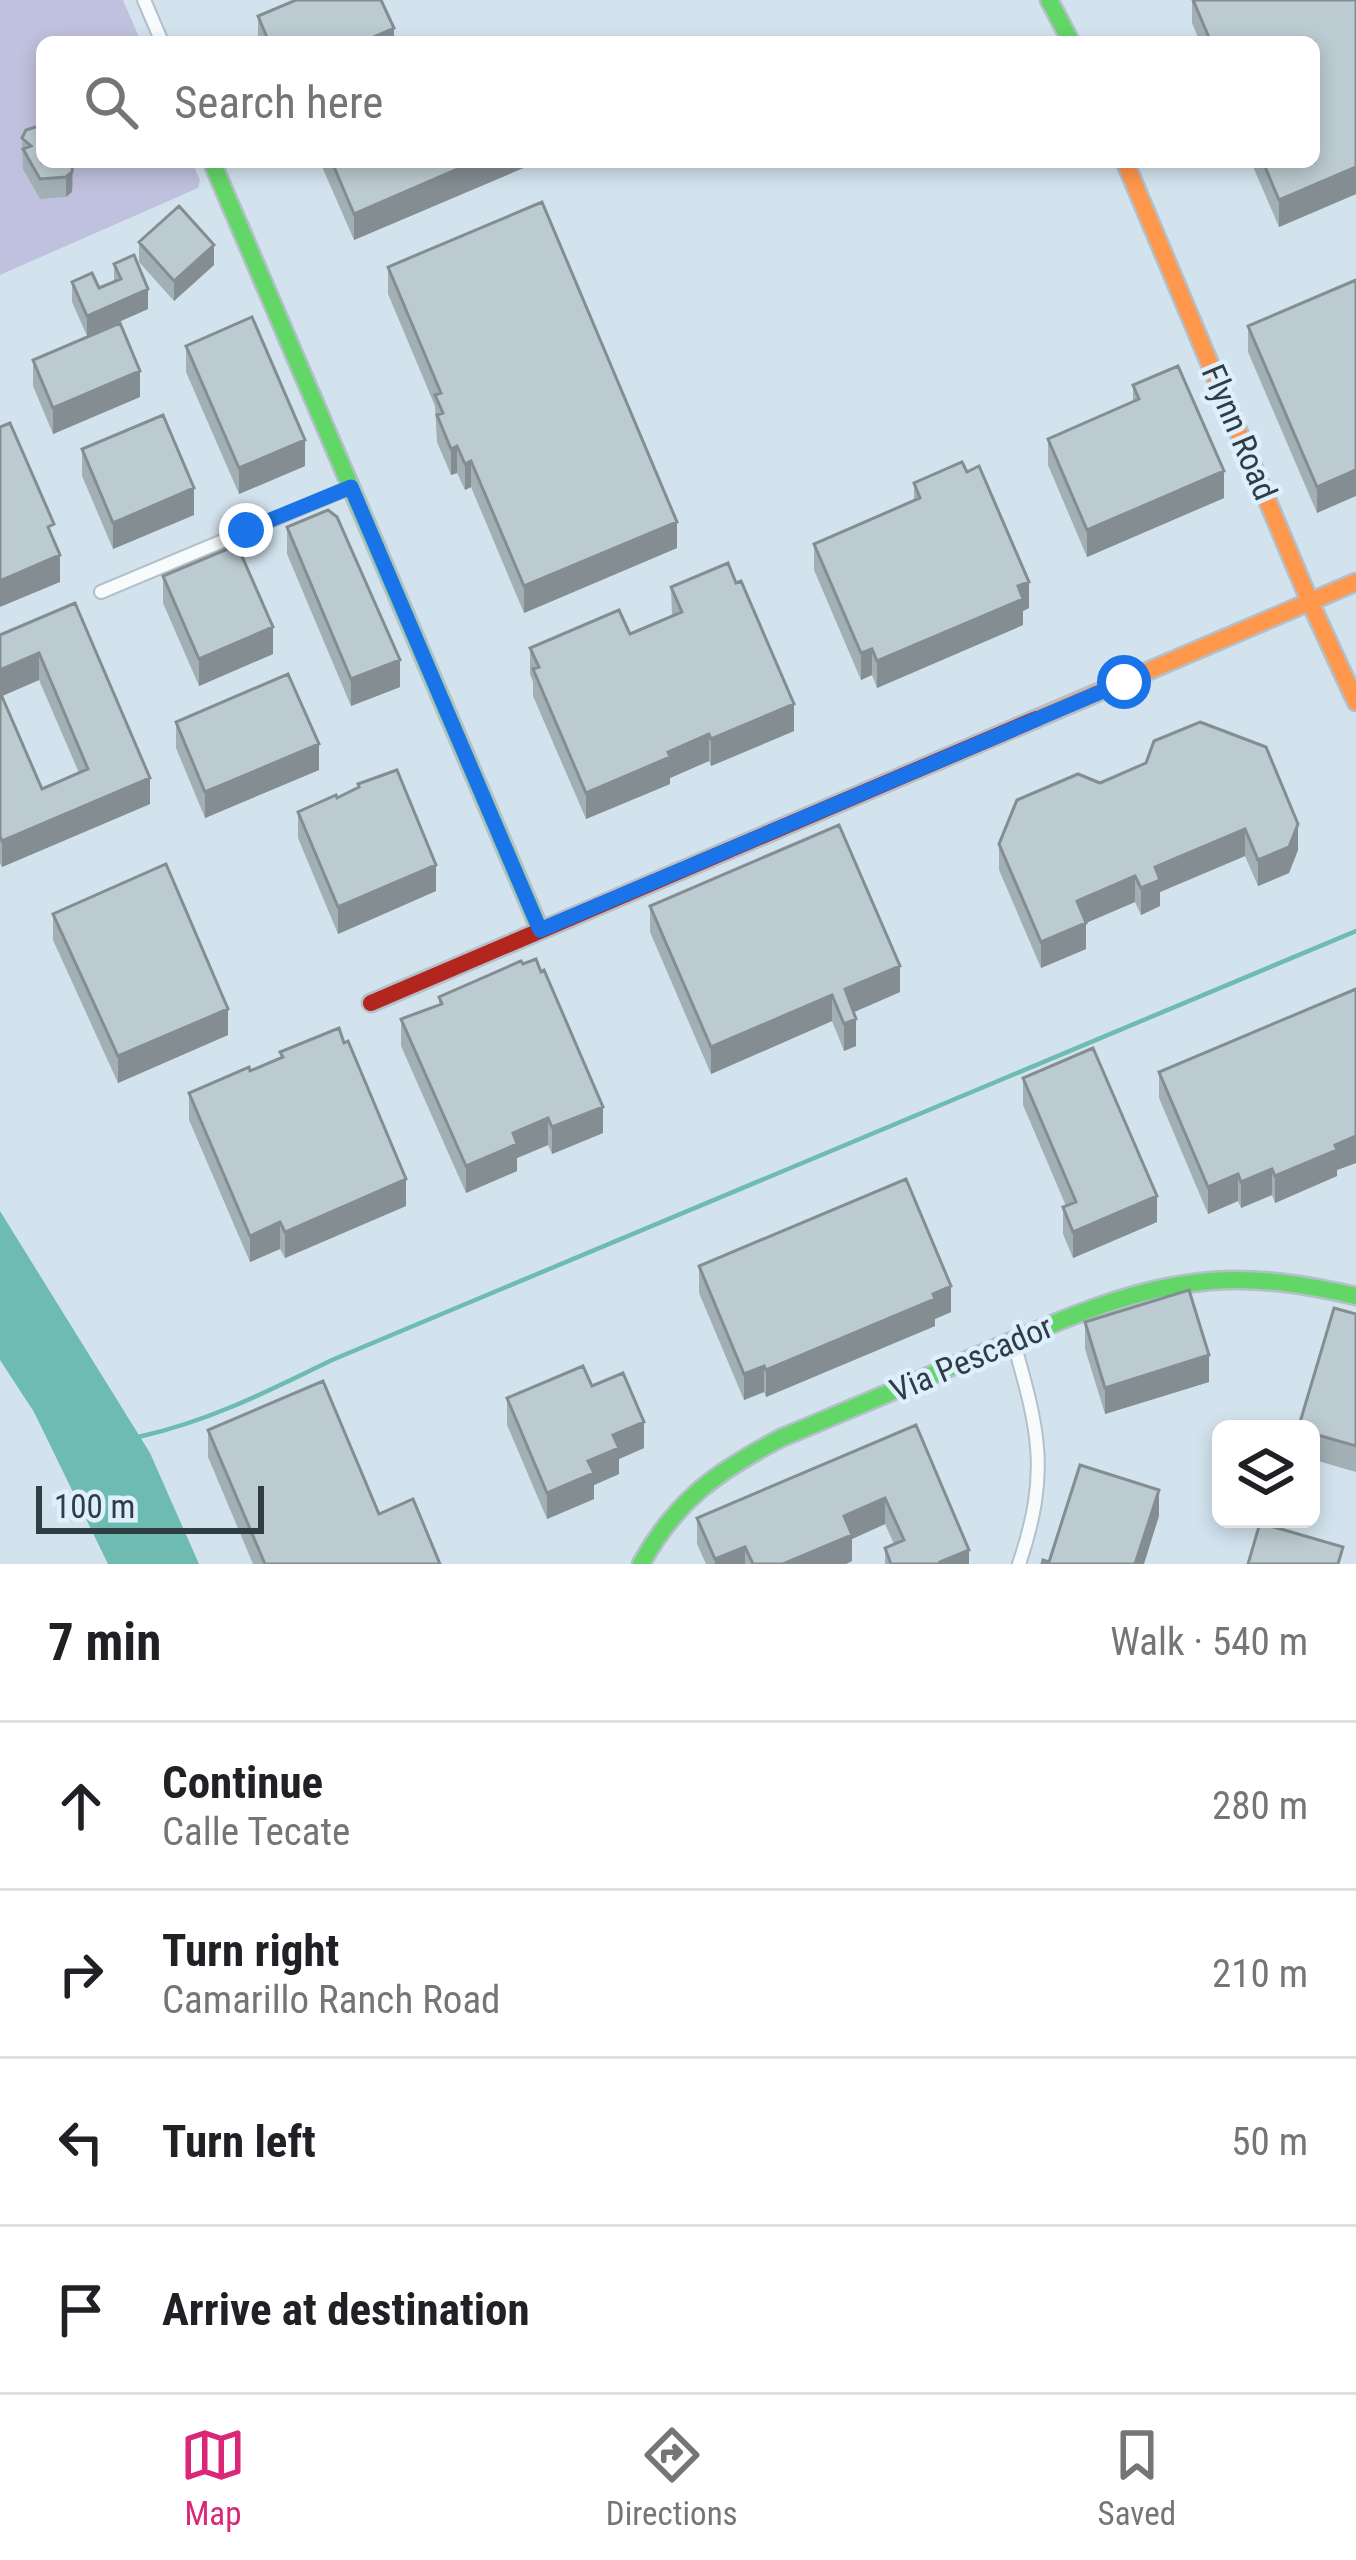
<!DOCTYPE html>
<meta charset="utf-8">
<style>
:root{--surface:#fff;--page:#f2f2f2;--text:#202124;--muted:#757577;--line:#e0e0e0;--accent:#db2777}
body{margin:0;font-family:"Roboto Condensed",sans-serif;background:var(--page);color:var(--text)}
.controls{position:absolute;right:36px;bottom:36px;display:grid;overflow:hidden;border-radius:18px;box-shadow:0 6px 18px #0003}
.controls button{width:108px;height:108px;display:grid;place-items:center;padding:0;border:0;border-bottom:3px solid var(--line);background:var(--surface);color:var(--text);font:60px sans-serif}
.scale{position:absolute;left:36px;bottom:30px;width:228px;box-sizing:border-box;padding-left:12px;border:6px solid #313d45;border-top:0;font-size:33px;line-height:42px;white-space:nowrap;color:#313d45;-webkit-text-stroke:9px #def0fd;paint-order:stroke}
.stop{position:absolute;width:36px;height:36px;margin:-27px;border:9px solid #1a73e8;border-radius:50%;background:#fff}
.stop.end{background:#1a73e8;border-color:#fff;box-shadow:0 3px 12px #0008}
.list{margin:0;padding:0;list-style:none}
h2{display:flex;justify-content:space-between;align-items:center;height:156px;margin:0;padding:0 48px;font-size:51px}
h2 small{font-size:39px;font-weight:400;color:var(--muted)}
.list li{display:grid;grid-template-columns:78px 1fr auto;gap:36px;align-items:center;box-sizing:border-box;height:168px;padding:0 48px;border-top:3px solid var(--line)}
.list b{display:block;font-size:45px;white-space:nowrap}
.list p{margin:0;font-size:39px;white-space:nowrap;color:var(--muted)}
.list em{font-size:39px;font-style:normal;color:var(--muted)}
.icon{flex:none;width:66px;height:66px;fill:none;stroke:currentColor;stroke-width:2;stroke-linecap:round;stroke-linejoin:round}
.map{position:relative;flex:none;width:1356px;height:1564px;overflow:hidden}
.search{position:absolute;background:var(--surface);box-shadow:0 6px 18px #0003;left:36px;right:36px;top:36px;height:132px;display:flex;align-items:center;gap:30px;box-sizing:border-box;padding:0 42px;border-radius:18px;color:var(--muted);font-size:45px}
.sheet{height:828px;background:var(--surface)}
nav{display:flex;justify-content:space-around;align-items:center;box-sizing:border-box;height:168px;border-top:3px solid var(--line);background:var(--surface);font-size:33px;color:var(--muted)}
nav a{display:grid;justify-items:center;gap:6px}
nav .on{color:var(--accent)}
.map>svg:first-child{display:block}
.green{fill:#c0c1de}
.water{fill:#6ebbb2}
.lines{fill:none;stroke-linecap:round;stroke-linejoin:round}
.stream{stroke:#6ebbb2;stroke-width:4.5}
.street-casing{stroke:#b4c0c9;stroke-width:16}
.fast-casing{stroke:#b4c0c9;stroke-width:21}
.slow-casing{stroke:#b4c0c9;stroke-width:21}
.jam-casing{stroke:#b4c0c9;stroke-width:21}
.street{stroke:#f8fbfc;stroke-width:12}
.fast{stroke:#63d668;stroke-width:16}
.slow{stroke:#ff974d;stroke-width:16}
.jam{stroke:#b3261e;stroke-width:16}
.wall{fill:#a2afb4;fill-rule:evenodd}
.shaded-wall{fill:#848e92}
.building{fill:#bccbd1;stroke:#848e92;stroke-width:3}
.route{stroke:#1a73e8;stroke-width:15}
.labels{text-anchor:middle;stroke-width:9;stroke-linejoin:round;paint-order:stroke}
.street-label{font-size:33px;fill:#313d45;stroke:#def0fd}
</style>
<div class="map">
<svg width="1356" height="1564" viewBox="0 0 1356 1564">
<rect width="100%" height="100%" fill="#d3e3ee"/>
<path class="green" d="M0 0H123L141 42H42V162H192L200 180 198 188 0 275Z"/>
<path class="water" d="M0 1211 150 1453 199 1564H108L34 1412 0 1360Z"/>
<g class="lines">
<path class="stream" d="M138 1437C207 1422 269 1391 332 1360L1356 931"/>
<defs>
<path id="street" d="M144 0 162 42
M101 592 351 487
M1013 1340C1039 1431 1050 1472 1019 1564"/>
<path id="fast" d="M1049 0 1071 42
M212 162 540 930
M641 1564C676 1500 718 1471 781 1438 849 1410 916 1381 984 1353 1056 1322 1132 1287 1211 1281 1261 1277 1307 1285 1356 1296"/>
<path id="slow" d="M1125 162 1310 602 1356 702
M1036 719 1356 582"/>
<path id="jam" d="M371 1003 1036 719"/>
</defs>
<use href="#street" class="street-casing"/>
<use href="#fast" class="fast-casing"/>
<use href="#slow" class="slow-casing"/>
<use href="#jam" class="jam-casing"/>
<use href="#street" class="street"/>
<use href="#fast" class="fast"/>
<use href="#slow" class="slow"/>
<use href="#jam" class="jam"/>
</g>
<path class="wall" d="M1192 0H1356V194L1279 227 1251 162H1314V42H1200L1192 23Z
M258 16 394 42H258Z
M22 138 73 182 72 192 66 197 40 199 23 169Z
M320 162H528V166L354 240Z
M139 242 214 265 174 301 139 262Z
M114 264 148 309 87 336 72 302V282L99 288 114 281Z
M388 267 677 548 524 613 471 487 465 490 457 473 451 475 437 442 435 406 388 294Z
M1356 280 1317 513 1248 352V326Z
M186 346 305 466 239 494 186 372Z
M33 360 140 397 53 434 33 386Z
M1133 385 1224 498 1087 557 1048 465V439L1133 402Z
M82 449 194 515 113 549 82 476Z
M914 483 1029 608 1023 611V625L877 688 872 675 861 680 814 570V544L914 501Z
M287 527 400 687 351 706 287 554Z
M163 576 273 654 199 686 163 603Z
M671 587 794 731 711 766 709 761 670 778V784L586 819 533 696V682L530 674V648L630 634 672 616Z
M75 603 150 804 2 867 0 863V635ZM39 680 79 773 42 789 2 696Z
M176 722 319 770 205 818 176 748Z
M1146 763 1298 850 1289 873 1258 886 1245 856 1160 892V906L1141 915 1135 902 1086 923V949L1041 968 999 870V844L1100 783Z
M358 784 436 891 338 934 298 838V812L337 798 358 788Z
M650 906 900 992 854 1012 856 1046 844 1051 832 1021 711 1074 650 932Z
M53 914 228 1035 118 1083 53 940Z
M1356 989V1163L1337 1170V1176L1275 1203 1272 1195 1241 1208 1238 1201 1208 1214 1159 1098V1072Z
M439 997 603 1133 552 1154 548 1145 517 1158V1171L466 1193 401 1046V1019L439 1005Z
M280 1052 406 1206 285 1258 280 1249 250 1262 189 1120V1093L280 1059Z
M1023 1078 1157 1222 1073 1258 1063 1234V1207L1066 1206 1023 1105Z
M699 1266 951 1312 935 1319V1326L766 1397 764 1392 744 1400 699 1293Z
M1356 1314V1472L1311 1459V1429Z
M1085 1322 1209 1382 1105 1414 1085 1349Z
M592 1386 644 1448 619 1459V1474L594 1485V1499L547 1519 507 1425V1398Z
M916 1425 969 1564H885V1548L894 1544 885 1524 852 1539V1561L846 1564H706L697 1544V1518Z
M208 1430 379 1514 440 1564H253L208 1457Z"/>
<path class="shaded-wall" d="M394 28V42H362Z
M73 162 72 192 66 197V177Z
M474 162H528V166L354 240V214Z
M1356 167V194L1279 227V200Z
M214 245V265L174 301V281Z
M148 289V309L87 336V316Z
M140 371V397L53 434V408Z
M305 440V466L239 494V468Z
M457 446V473L451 475V449Z
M471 461V487L465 490V464Z
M1356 470V496L1317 513V487Z
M1224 471V498L1087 557V530Z
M194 488V515L113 549V523Z
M677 522V548L524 613V586Z
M60 555V582L0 607V581Z
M1029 582V608L1023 611V625L877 688V661Z
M273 627V654L199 686V659Z
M872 649V675L861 680V653Z
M39 653V680L0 697V670Z
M400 660V687L351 706V679Z
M794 704V731L711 766V739Z
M709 734V761L670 778V784L586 819V793L668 752Z
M319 744V770L205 818V792Z
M150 778V804L2 867V841Z
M1298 824V850L1289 873 1258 886V860Z
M1245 829V856L1160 892V906L1141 915V888L1155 867Z
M436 865V891L338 934V907Z
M1135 876V902L1086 923V949L1041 968V942L1077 901Z
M900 966V992L845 1016V989Z
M832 995V1021L711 1074V1047Z
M228 1009V1035L118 1083V1056Z
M856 1019V1046L844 1051V1024Z
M603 1107V1133L552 1154V1127Z
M548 1118V1145L517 1158V1171L466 1193V1166L513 1133Z
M1356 1136V1163L1337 1170V1176L1275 1203V1176Z
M1272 1169V1195L1241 1208V1182Z
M1238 1174V1201L1208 1214V1187Z
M406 1179V1206L285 1258V1232Z
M1157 1196V1222L1073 1258V1232Z
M280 1222V1249L250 1262V1236Z
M951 1286V1312L935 1319V1326L766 1397V1370Z
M1209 1355V1382L1105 1414V1388Z
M764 1366V1392L744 1400V1374Z
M644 1422V1448L619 1459V1474L594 1485V1499L547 1519V1493L588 1461 613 1435Z
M1159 1490V1516L1144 1564H1135Z
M885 1498V1524L852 1539V1561L846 1564H783L844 1516Z
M745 1547V1564H715V1559Z
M969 1550V1564H940V1562Z"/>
<path class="building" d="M296 0H381L394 28 362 42H269L258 16Z
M1193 0H1356V167L1279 200 1263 162H1314V42H1211Z
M42 125V162H73L72 172 66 177 40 179 23 149 31 146 22 138 26 130Z
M332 162H474L354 214Z
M542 202 677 522 524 586 471 461 465 464 457 446 451 449 437 415 443 413 435 395 441 393 388 267Z
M179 206 214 245 174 281 139 242Z
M134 255 148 289 87 316 72 282 92 273 99 288 121 279 114 264Z
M1356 280V470L1317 487 1248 326Z
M252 317 305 440 239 468 186 346Z
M120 323 140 371 53 408 33 360Z
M1178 366 1224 471 1087 530 1048 439 1139 399 1133 385Z
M163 415 194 488 113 523 82 449Z
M10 423 54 524 48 527 60 555 0 581V427Z
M962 462 967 472 979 466 1029 582 1018 586 1023 599 877 661 872 649 861 653 814 544 920 498 914 483Z
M328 510 337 517 400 660 351 679 287 527Z
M237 545 273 627 199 659 163 576Z
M728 563 736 583 741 581 794 704 711 739 709 734 668 752 670 757 586 793 533 669 539 667 530 648 619 610 630 634 682 612 671 587Z
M75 603 150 778 2 841 0 836V692L42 789 88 769 39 653 0 670V635Z
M288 674 319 744 205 792 176 722Z
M1200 722 1266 747 1298 824 1289 847 1258 860 1245 829 1155 867 1160 880 1141 888 1135 876 1077 901 1086 923 1041 942 999 844 1017 800 1078 774 1100 783 1146 763 1154 741Z
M397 770 436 865 338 907 298 812 336 795 337 798 359 787 358 784Z
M839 825 900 966 845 989 856 1019 844 1024 832 995 711 1047 650 906Z
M166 864 228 1009 118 1056 53 914Z
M536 959 541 972 544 970 603 1107 552 1127 548 1118 513 1133 517 1144 466 1166 401 1019 442 1004 439 997 521 961 523 964Z
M1356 989V1136L1335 1145 1337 1150 1275 1176 1272 1169 1241 1182 1238 1174 1208 1187 1159 1072Z
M339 1028 344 1043 348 1041 406 1179 285 1232 280 1222 250 1236 189 1093 249 1067 250 1071 283 1057 280 1052Z
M1093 1048 1157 1196 1073 1232 1063 1207 1076 1202 1023 1078Z
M906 1179 951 1286 933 1294 935 1299 766 1370 764 1366 744 1374 699 1266Z
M1189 1290 1209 1355 1105 1388 1085 1322Z
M1334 1308 1356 1314V1446L1311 1433V1429H1298Z
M583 1366 592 1386 623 1373 644 1422 613 1435 619 1448 588 1461 594 1473 547 1493 507 1398Z
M323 1381 379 1514 413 1499 440 1564H265L208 1430Z
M916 1425 969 1550 940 1562 941 1564H891L885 1548 904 1540 885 1498 844 1516 852 1535 783 1564H753L745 1547 715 1559 697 1518Z
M1080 1465 1159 1490 1135 1564H1042L1043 1560 1049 1562Z
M1260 1523 1343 1547 1338 1564H1248Z"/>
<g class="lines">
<path class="route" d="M246 530 351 487 540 930 1124 682"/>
</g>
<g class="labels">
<g class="street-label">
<text transform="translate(1240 432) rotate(67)" y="12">Flynn Road</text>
<text transform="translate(971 1358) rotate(-23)" y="12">Via Pescador</text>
</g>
</g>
</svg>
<div class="controls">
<button><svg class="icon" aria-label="layers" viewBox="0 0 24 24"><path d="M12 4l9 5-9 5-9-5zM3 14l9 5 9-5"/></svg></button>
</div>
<div class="scale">100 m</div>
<div class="stop" style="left:1124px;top:682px"></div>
<div class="stop end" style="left:246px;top:530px"></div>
<div class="search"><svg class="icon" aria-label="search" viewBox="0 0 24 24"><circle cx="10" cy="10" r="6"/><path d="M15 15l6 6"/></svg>Search here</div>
</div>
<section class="sheet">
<h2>7 min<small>Walk · 540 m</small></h2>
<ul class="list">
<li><svg class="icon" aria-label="ahead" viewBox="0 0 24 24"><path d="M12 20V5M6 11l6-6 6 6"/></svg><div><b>Continue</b><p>Calle Tecate</p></div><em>280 m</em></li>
<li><svg class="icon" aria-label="right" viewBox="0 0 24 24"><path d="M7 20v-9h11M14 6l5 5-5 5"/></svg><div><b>Turn right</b><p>Camarillo Ranch Road</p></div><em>210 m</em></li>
<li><svg class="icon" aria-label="left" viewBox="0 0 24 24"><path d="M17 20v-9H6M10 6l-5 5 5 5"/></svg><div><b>Turn left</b></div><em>50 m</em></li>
<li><svg class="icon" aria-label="arrive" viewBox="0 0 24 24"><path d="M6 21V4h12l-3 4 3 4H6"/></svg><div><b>Arrive at destination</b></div></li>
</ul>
</section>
<nav>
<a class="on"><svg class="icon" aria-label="map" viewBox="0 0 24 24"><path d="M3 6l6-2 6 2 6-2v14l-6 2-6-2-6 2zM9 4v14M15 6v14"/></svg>Map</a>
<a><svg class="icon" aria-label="directions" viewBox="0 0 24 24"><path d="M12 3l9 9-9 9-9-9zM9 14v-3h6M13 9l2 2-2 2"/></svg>Directions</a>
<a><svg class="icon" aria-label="saved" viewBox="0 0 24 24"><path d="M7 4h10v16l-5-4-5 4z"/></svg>Saved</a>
</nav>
